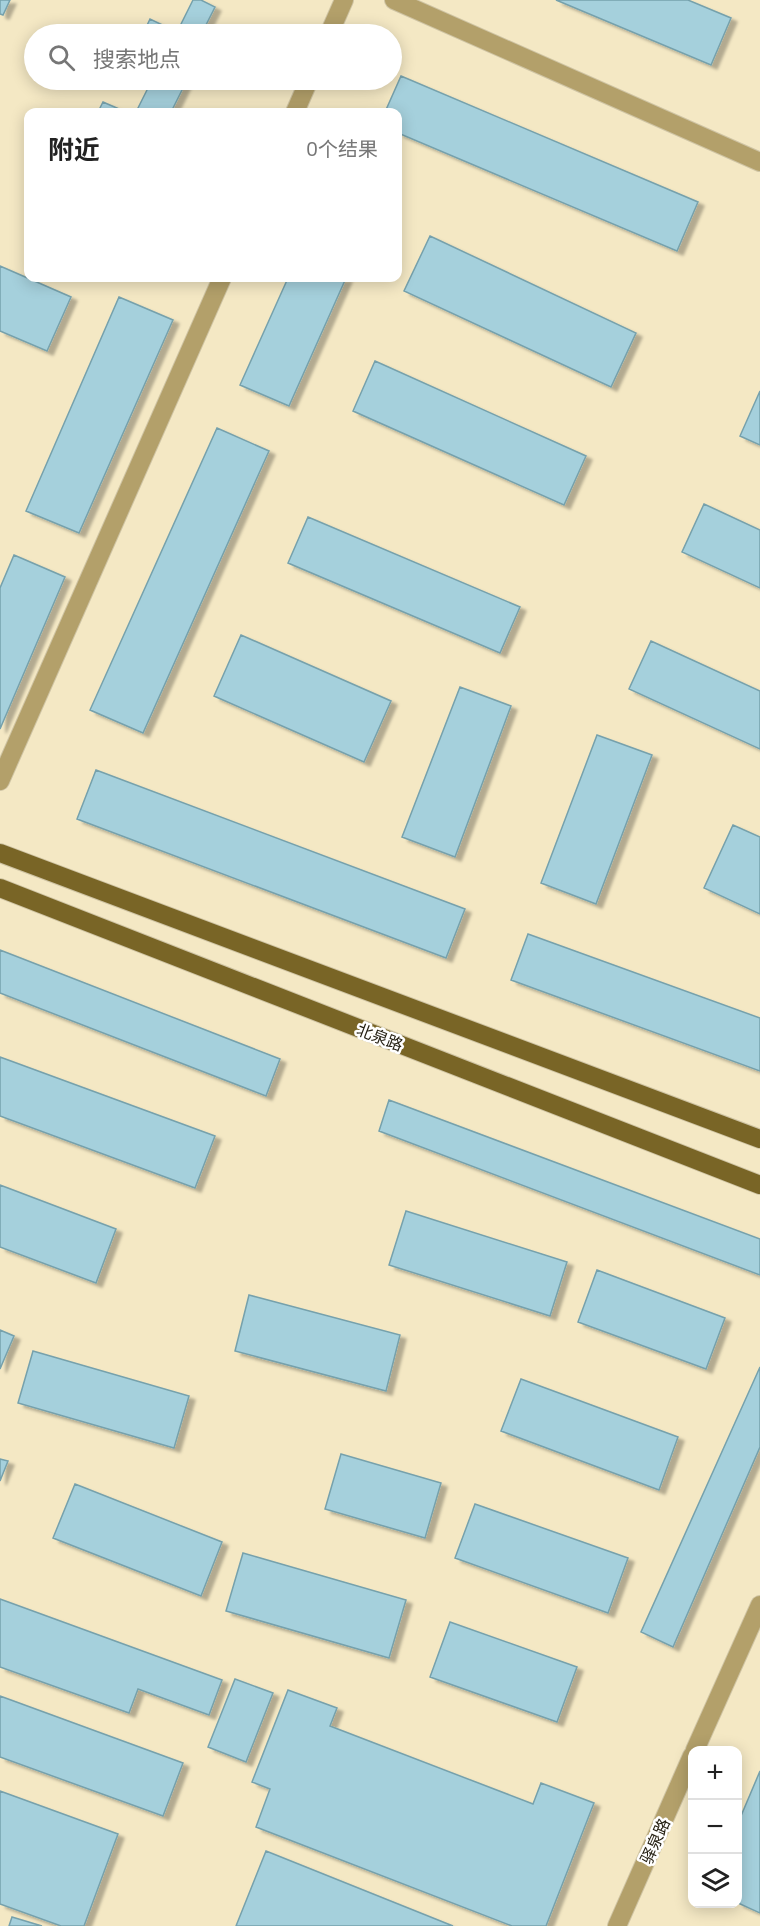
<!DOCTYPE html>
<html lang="zh">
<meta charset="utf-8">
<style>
:root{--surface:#fff;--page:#f6f6f6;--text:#222;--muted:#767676;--line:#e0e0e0}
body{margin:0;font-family:"Exo 2","Noto Sans SC",sans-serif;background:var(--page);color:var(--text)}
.controls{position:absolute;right:18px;bottom:18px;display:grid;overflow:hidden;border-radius:12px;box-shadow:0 3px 15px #0003}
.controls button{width:54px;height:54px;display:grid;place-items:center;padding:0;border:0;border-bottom:2px solid var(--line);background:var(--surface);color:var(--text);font:30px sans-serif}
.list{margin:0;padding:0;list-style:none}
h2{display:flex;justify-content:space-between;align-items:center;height:78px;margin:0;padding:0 24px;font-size:26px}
h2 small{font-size:20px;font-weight:400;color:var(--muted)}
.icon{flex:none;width:33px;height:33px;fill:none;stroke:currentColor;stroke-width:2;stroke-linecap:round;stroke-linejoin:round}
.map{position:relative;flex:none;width:760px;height:1926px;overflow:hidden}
.search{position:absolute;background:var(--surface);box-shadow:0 3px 15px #0003;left:24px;top:24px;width:378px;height:66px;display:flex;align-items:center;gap:15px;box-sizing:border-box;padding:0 21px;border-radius:33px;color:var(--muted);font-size:22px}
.panel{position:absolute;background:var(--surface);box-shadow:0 3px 15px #0003;left:24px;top:108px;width:378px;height:174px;border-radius:12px}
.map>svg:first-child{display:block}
.building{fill:#a5d0dc;stroke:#76a1ac;stroke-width:1.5;filter:url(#shadow)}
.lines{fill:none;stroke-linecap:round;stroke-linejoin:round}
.minor-casing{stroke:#cfc4a4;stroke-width:20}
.major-casing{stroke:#cfc4a4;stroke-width:20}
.minor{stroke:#b3a06a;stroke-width:18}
.major{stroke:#796526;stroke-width:18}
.labels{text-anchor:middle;stroke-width:5;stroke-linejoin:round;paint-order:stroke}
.street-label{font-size:16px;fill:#252013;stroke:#fff}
</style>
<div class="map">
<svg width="760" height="1926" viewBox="0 0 760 1926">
<defs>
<filter id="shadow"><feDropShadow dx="6" dy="4" stdDeviation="1.5" flood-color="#0004"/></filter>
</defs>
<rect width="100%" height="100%" fill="#f4e8c4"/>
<path class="building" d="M0 0H10L3 15 0 14Z
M193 0H201L215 7 205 27 221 34H143L150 19 177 32Z
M556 0H688L731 18 711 65Z
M401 76 698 202 677 251 398 133V112H385Z
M152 80H187L171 112H136Z
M103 102 126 112H98Z
M430 236 636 333 611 387 404 291Z
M0 266 71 297 47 351 0 331Z
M288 278H346L289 406 240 385Z
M119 297 173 320 79 533 26 511Z
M375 361 586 456 564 505 353 411Z
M760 391V445L740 436Z
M217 428 269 451 143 733 90 710Z
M704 504 760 530V588L682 552Z
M308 517 520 607 500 653 288 563Z
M14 555 65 577 0 729V588Z
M241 635 391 701 364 762 214 696Z
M651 641 760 691V749L629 689Z
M460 687 511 706 455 857 402 837Z
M597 735 652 755 596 904 541 883Z
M96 770 465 909 446 958 77 819Z
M733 825 760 837V914L704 888Z
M528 934 760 1018V1071L511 980Z
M0 950 280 1059 266 1096 0 993Z
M0 1057 215 1136 195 1188 0 1116Z
M389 1100 760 1239V1275L379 1131Z
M0 1185 116 1229 96 1283 0 1247Z
M406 1211 567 1262 550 1316 389 1265Z
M597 1270 725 1318 706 1369 578 1322Z
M249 1295 400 1335 386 1391 235 1351Z
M0 1330 14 1336 0 1369Z
M33 1351 189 1396 174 1448 18 1403Z
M760 1367V1447L673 1647 641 1632Z
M521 1379 678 1437 659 1490 501 1431Z
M341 1454 441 1483 425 1538 325 1509Z
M0 1459 8 1461 0 1481Z
M75 1484 222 1542 201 1596 53 1538Z
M475 1504 628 1558 608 1613 455 1558Z
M243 1553 406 1600 389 1658 226 1611Z
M0 1599 222 1680 209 1715 138 1689 129 1713 0 1667Z
M450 1622 577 1667 557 1722 430 1677Z
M235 1679 273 1693 246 1762 208 1747Z
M288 1690 337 1708 330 1726 533 1804 541 1783 594 1803 546 1926H512L256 1827 270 1789 252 1782Z
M0 1696 183 1763 163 1816 0 1757Z
M760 1771V1913L738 1903V1823Z
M0 1791 118 1834 84 1926H61L0 1904Z
M266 1851 453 1926H236Z
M12 1917 42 1926H9Z"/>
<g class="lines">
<defs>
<path id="minor" d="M394 0 760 162
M329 34 344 0
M295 112 309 80
M0 781 222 278
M695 1750 760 1605
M617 1926 692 1756"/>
<path id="major" d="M0 853 760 1139
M0 888 760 1185"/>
</defs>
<use href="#minor" class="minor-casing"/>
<use href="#major" class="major-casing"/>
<use href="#minor" class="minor"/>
<use href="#major" class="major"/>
</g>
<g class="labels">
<g class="street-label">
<text transform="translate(380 1037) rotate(21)" y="6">北泉路</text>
<text transform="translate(655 1841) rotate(-66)" y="6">驿泉路</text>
</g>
</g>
</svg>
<div class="controls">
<button>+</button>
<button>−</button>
<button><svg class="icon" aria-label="layers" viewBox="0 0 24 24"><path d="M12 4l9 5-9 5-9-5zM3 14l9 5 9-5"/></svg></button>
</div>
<div class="search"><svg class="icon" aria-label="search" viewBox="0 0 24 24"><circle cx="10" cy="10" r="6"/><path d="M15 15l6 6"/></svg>搜索地点</div>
<section class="panel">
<h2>附近<small>0个结果</small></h2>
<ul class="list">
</ul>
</section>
</div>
